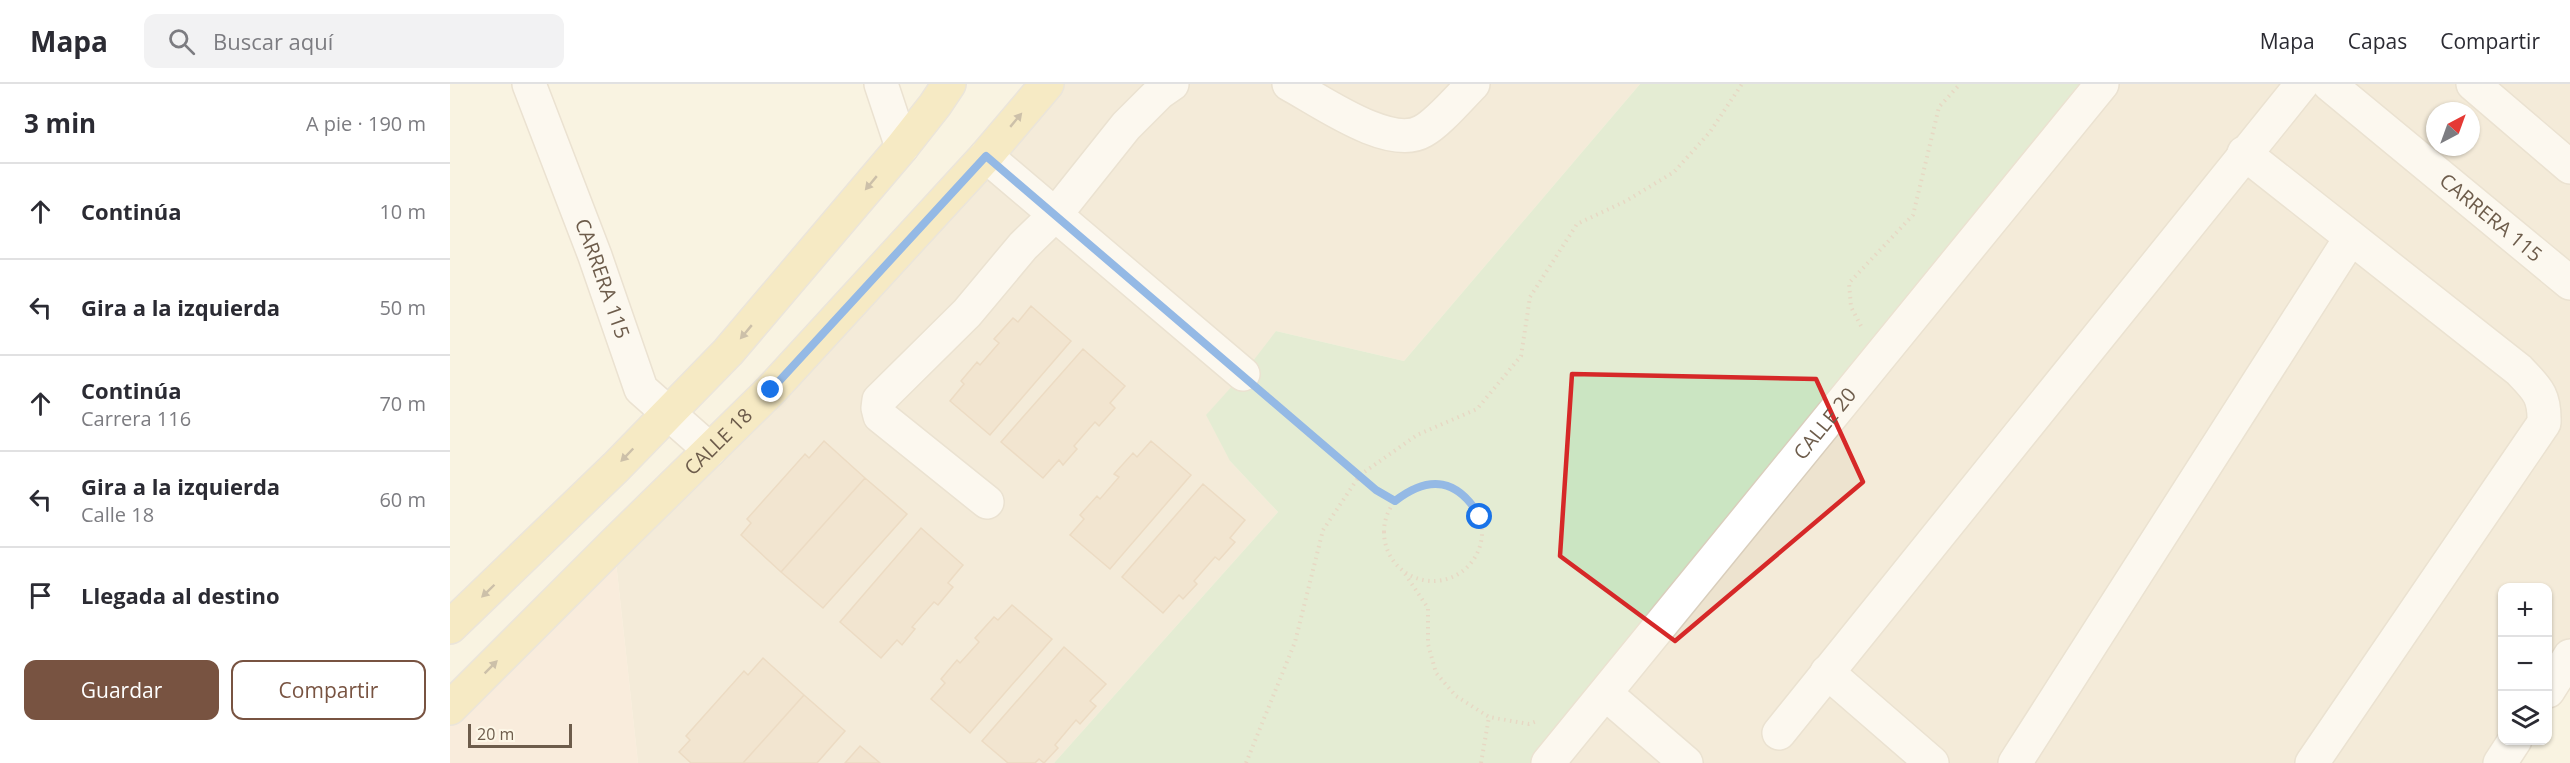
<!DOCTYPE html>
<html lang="es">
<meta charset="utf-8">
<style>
:root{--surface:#fff;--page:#f2f2f3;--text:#2b2b33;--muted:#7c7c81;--line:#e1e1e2;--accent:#785341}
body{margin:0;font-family:"Open Sans",sans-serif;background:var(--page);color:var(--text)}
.controls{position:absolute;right:18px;bottom:18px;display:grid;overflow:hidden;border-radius:12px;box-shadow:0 2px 4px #0004}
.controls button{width:54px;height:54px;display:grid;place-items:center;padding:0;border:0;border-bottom:2px solid var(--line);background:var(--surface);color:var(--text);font:30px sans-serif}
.compass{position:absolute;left:1976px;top:18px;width:54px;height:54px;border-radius:50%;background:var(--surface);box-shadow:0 2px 4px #0004;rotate:41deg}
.scale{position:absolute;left:18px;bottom:15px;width:104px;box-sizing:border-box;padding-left:6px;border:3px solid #6d5c4b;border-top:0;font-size:16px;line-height:21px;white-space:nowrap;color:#6d5c4b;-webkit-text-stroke:4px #fdf7e7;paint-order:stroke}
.stop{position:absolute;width:18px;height:18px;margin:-14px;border:4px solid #1a73e8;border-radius:50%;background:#fff}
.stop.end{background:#1a73e8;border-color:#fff;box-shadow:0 2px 6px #0008}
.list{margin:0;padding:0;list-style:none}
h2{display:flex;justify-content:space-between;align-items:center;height:78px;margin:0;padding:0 24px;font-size:26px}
h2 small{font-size:20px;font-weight:400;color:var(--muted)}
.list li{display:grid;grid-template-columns:39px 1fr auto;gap:18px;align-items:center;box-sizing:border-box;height:96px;padding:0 24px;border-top:2px solid var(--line)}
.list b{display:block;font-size:22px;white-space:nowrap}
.list p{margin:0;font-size:20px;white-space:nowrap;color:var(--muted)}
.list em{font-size:20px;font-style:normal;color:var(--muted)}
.actions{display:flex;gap:12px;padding:18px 24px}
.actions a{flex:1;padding:14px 0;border:2px solid var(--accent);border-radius:12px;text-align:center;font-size:21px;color:var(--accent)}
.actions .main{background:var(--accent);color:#fff}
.icon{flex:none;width:33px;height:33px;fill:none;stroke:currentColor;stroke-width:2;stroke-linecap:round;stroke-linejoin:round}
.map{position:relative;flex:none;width:2120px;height:679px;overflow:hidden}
header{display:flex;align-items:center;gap:36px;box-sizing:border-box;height:84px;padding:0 30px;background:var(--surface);border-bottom:2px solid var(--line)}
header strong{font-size:28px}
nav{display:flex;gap:33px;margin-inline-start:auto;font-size:21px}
.search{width:420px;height:54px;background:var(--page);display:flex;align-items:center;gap:15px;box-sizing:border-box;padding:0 21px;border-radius:12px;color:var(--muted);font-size:22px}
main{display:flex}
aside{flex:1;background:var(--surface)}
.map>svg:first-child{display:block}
.residential{fill:#ede3cf;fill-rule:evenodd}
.commercial{fill:#f8e5d6}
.green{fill:#cbe5c2}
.building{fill:#e9d4ba;stroke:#dcbf9e;stroke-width:1.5}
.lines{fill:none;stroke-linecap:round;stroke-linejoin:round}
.minor-casing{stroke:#d9cebc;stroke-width:36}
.major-casing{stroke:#d9d5d0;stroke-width:36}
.path{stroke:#d0b9a0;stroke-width:4;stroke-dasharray:1.5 4.5;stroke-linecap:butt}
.minor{stroke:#fff;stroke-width:33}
.major{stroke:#f2dfa0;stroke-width:33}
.oneway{fill:#958364}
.route{stroke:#1a73e8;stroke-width:8}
.marked{fill:none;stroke:#d62828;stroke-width:4.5;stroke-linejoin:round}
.labels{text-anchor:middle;stroke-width:5;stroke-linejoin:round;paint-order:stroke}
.street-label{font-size:20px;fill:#6d5c4b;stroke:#fdf7e7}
</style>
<header>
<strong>Mapa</strong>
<div class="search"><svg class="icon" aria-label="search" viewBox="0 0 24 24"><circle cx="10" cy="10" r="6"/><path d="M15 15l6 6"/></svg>Buscar aquí</div>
<nav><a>Mapa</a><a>Capas</a><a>Compartir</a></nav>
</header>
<main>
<aside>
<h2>3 min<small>A pie · 190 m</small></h2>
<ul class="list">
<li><svg class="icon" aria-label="ahead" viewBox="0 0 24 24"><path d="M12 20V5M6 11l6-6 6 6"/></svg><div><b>Continúa</b></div><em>10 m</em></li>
<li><svg class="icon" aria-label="left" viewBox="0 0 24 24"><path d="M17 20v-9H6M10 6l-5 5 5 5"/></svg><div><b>Gira a la izquierda</b></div><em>50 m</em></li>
<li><svg class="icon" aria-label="ahead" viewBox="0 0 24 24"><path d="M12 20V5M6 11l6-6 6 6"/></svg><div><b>Continúa</b><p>Carrera 116</p></div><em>70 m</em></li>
<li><svg class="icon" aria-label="left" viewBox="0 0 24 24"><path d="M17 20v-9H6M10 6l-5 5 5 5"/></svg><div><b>Gira a la izquierda</b><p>Calle 18</p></div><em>60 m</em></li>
<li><svg class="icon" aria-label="arrive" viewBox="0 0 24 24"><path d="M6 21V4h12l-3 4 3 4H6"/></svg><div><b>Llegada al destino</b></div></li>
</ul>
<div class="actions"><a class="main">Guardar</a><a>Compartir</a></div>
</aside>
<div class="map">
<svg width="2120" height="679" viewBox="0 0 2120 679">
<rect width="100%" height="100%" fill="#f9f3e1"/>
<path class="residential" d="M597 0H1190L954 277 826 247 780 377 828 428 604 679H188L164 460Z
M1652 0H2120V572L2098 607V504H2052V656L2050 679H1098ZM1985 27H2021V63H1985Z"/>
<path class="commercial" d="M164 460 188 679H0V624Z"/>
<path class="green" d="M1190 0H1652L1098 679H604L828 428 780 377 756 331 793 290 826 247 954 277Z"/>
<path class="building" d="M581 222 621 257 540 351 500 317 514 300 511 297 527 278 530 281 549 259 544 255 563 234 568 238Z
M633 265 675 302 660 319 665 324 649 342 645 338 624 362 627 365 613 381 609 376 593 394 551 358Z
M374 357 415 394 331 488 291 451 301 439 297 435 355 370 359 374Z
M701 357 741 391 660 485 620 451 634 435 630 431 647 412 650 415 669 393 664 390 683 369 687 373Z
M415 394 457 430 373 524 331 488Z
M753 400 795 436 780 454 785 458 769 476 765 473 744 497 747 500 733 515 729 511 713 529 672 493Z
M471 444 513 481 498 499 503 503 488 521 484 518 462 543 465 545 452 561 447 556 431 574 390 538Z
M562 521 602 555 520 649 481 615 495 599 491 595 507 576 510 579 529 558 525 554 544 533 548 536Z
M614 563 656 600 640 617 646 622 630 640 626 636 605 661 608 664 594 679 589 675 585 679H558L532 657Z
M313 574 354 611 293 679H241L229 668 240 656 236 652 294 587 298 591Z
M354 611 395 647 367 679H293Z
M410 662 430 679H395Z"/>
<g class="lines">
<defs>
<g id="minor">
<path id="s1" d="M79 0 145 172 191 305 260 366"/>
<path d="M431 0 452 63"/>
<path d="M839 0C869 16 940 67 973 47 988 39 1010 13 1023 0"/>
<path id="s2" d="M1879 0 2120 199"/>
<path d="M2023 0 2120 83"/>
<path d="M1794 69 2069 286C2087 305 2095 311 2094 339L1862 679"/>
<path d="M536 72 793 290"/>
<path d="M537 418 430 332 428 324 429 316 517 229 573 162 605 131 676 42 709 9 722 0"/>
<path d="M1377 588 1482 679"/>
<path d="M2098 607 2120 572"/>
<path d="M1156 610 1236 679"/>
<path d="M1329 649 1852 0"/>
<path id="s3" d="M1098 679 1652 0"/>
<path d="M1565 679 1900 155"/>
<path d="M2050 679 2065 656"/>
</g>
<g id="major">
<path d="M0 543 166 383 278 268 452 63 485 21 499 0"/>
<path id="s4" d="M0 624 164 460 321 306 536 72 597 0"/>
</g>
</defs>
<use href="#minor" class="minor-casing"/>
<use href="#major" class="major-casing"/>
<path class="path" d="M1411 242 1401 223 1399 199 1463 131 1489 23 1510 0
M817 310 926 406 945 417
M934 448a49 49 0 1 1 98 0a49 49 0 1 1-98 0Z
M955 490 978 524V560L986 589 1006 612 1039 633 1079 640 1087 637
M796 679 845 558 873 446 910 391 967 351 1027 325 1071 272 1080 213 1127 140 1176 117 1224 88 1260 48 1292 0
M1031 679 1039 633"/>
<use href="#minor" class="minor"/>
<use href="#major" class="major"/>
</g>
<defs><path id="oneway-solid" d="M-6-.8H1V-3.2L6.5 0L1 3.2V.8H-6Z" transform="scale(1.5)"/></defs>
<g class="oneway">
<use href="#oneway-solid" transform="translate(566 36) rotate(-50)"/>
<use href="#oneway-solid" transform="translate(421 99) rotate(130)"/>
<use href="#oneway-solid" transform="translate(296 248) rotate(130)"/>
<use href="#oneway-solid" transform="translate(177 371) rotate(134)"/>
<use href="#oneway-solid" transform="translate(38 507) rotate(136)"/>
<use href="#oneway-solid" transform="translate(41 583) rotate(-45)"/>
</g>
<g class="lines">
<path class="route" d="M321 306 536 72 926 406 945 417C980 390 1008 395 1030 433"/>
</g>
<path d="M0 0H2120V679H0ZM1122 290 1366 295 1413 398 1225 557 1110 472Z" fill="#f9f3e1" fill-opacity=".55" fill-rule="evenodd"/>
<path class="marked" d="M1122 290 1366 295 1413 398 1225 557 1110 472Z"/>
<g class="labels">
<g class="street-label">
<text dy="7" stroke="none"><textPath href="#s2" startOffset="210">CARRERA 115</textPath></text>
<text dy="7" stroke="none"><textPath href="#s1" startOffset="208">CARRERA 115</textPath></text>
<text dy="7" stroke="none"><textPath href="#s3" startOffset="438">CALLE 20</textPath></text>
<text dy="7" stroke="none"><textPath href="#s4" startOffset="378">CALLE 18</textPath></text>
</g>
</g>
</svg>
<div class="controls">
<button>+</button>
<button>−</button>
<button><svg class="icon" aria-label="layers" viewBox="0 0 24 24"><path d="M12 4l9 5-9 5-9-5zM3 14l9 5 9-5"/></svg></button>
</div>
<svg class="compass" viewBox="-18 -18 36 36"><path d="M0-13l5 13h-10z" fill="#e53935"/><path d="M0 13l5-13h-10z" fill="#7c7c81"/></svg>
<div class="scale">20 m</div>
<div class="stop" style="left:1030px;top:433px"></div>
<div class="stop end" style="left:321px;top:306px"></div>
</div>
</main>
